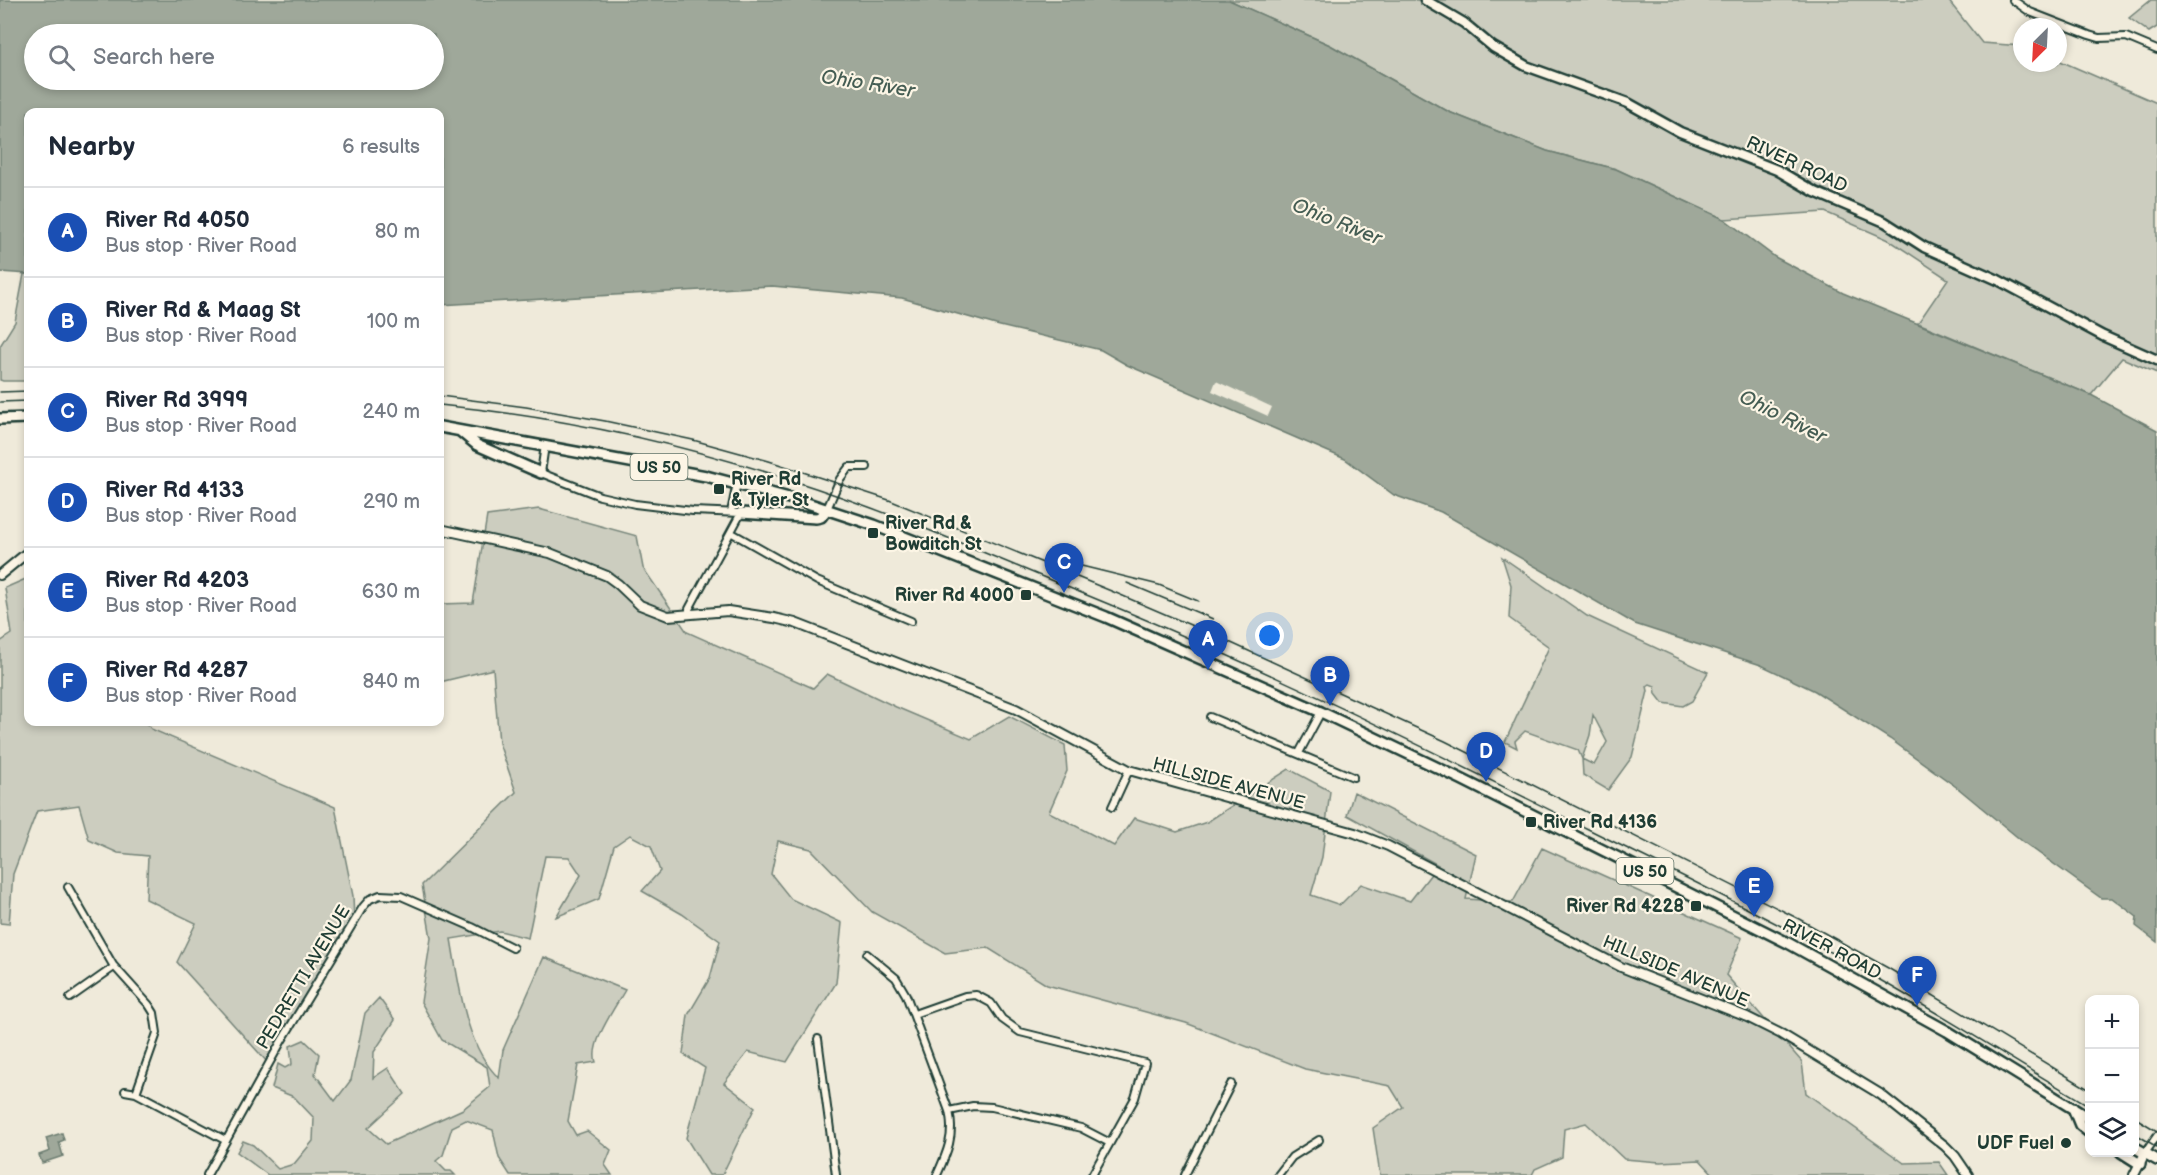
<!DOCTYPE html>
<meta charset="utf-8">
<style>
:root{--surface:#fff;--page:#f6f6f7;--text:#1f2937;--muted:#747a83;--line:#e0e1e3;--accent:#1f3d34}
body{margin:0;font-family:"Balsamiq Sans",sans-serif;background:var(--page);color:var(--text)}
.controls{position:absolute;right:18px;bottom:18px;display:grid;overflow:hidden;border-radius:12px;box-shadow:0 3px 9px #0003}
.controls button{width:54px;height:54px;display:grid;place-items:center;padding:0;border:0;border-bottom:2px solid var(--line);background:var(--surface);color:var(--text);font:30px sans-serif}
.compass{position:absolute;left:2013px;top:18px;width:54px;height:54px;border-radius:50%;background:var(--surface);box-shadow:0 3px 9px #0003;rotate:204deg}
.you{position:absolute;left:1270px;top:636px;width:21px;height:21px;margin:-15px;border:4px solid #fff;border-radius:50%;background:#1a73e8;box-shadow:0 0 0 9px #1a73e833}
.badge{display:grid;place-items:center;width:39px;height:39px;border-radius:50%;background:var(--accent);color:#fff;font-size:20px;font-weight:700}
.pin{position:absolute;translate:-50% -50px;filter:drop-shadow(0 2px 3px #0008)}
.pin::after{content:'';position:absolute;top:32px;width:21px;height:18px;background:inherit;clip-path:polygon(0 0,100% 0,50% 100%)}
.list{margin:0;padding:0;list-style:none}
h2{display:flex;justify-content:space-between;align-items:center;height:78px;margin:0;padding:0 24px;font-size:26px}
h2 small{font-size:20px;font-weight:400;color:var(--muted)}
.list li{display:grid;grid-template-columns:39px 1fr auto;gap:18px;align-items:center;box-sizing:border-box;height:90px;padding:0 24px;border-top:2px solid var(--line)}
.list b{display:block;font-size:22px;white-space:nowrap}
.list p{margin:0;font-size:20px;white-space:nowrap;color:var(--muted)}
.list em{font-size:20px;font-style:normal;color:var(--muted)}
.icon{flex:none;width:33px;height:33px;fill:none;stroke:currentColor;stroke-width:2;stroke-linecap:round;stroke-linejoin:round}
.map{position:relative;flex:none;width:2157px;height:1175px;overflow:hidden}
.search{position:absolute;background:var(--surface);box-shadow:0 3px 9px #0003;left:24px;top:24px;width:420px;height:66px;display:flex;align-items:center;gap:15px;box-sizing:border-box;padding:0 21px;border-radius:33px;color:var(--muted);font-size:22px}
.panel{position:absolute;background:var(--surface);box-shadow:0 3px 9px #0003;left:24px;top:108px;width:420px;height:618px;border-radius:12px}
.map>svg:first-child{display:block}
.green{fill:#cccdbf;stroke:#76857a;stroke-width:1.5;fill-rule:evenodd}
.water{fill:#9fa89a;stroke:#6c7d71;stroke-width:1.5;fill-rule:evenodd}
.pier{fill:#efeada}
.lines{fill:none;stroke-linecap:round;stroke-linejoin:round}
.minor-casing{stroke:#1f3d34;stroke-width:10}
.tertiary-casing{stroke:#1f3d34;stroke-width:12}
.secondary-casing{stroke:#1f3d34;stroke-width:13}
.primary-casing{stroke:#1f3d34;stroke-width:14}
.minor{stroke:#fcf5e5;stroke-width:6}
.tertiary{stroke:#fcf5e5;stroke-width:8}
.secondary{stroke:#fcf5e5;stroke-width:8}
.primary{stroke:#fcf5e5;stroke-width:9}
.rail{stroke:#1f3d34;stroke-width:1.5}
.poi-dot{fill:#1f3d34;stroke:#fcf5e5;stroke-width:2}
.labels{text-anchor:middle;stroke-width:4.5;stroke-linejoin:round;paint-order:stroke}
.shield{fill:#fcf5e5;stroke:#617469;stroke-width:1.5}
.shield-label{font-size:16px;font-weight:bold;fill:#1f3d34}
.street-label{font-size:18px;fill:#1f3d34;stroke:#fcf5e5}
.poi-label{font-size:18px;font-weight:bold;fill:#1f3d34;stroke:#fcf5e5;text-anchor:start}
.water-label{font-size:20px;font-style:italic;fill:#455d53;stroke:#fcf5e5}
</style>
<div class="map">
<svg width="2157" height="1175" viewBox="0 0 2157 1175">
<rect width="100%" height="100%" fill="#efeada"/>
<filter id="ink" filterUnits="userSpaceOnUse"><feTurbulence type="fractalNoise" baseFrequency=".0167" numOctaves="2"/><feDisplacementMap in="SourceGraphic" scale="12" xChannelSelector="R" yChannelSelector="G"/><feConvolveMatrix kernelMatrix="1 2 1 2 8 2 1 2 1" color-interpolation-filters="sRGB"/></filter>
<g filter="url(#ink)">
<path class="green" d="M1229 0H1948L1982 43 2022 46V63H2058V60L2157 103V373L2122 358 2091 395 1918 323 1948 279 1889 240 1825 212 1724 219 1616 169 1547 151 1449 112 1330 45Z
M2151 0H2157V27L2149 32 2129 18Z
M24 274H28V381H3L0 380V346L15 322Z
M539 509 637 536 643 568 687 632 813 688 827 674 896 707 971 739 1009 716 1065 745 1067 771 1049 812 1114 846 1134 818 1177 832 1207 822 1289 769 1330 791 1322 857 1311 895 1340 905 1361 884 1410 901 1438 865 1347 815 1354 792 1476 854 1466 899 1513 902 1542 848 1742 938 1726 975 1802 1062 1806 1093 1904 1163 1939 1162 1948 1175H1714L1700 1160 1660 1162 1624 1159 1586 1123 1564 1129 1562 1157 1535 1169 1532 1175H1380L1373 1128 1403 1107 1390 1086 1305 1069 1186 1023 1047 985 988 948 945 953 872 912 811 849 778 841 771 874 791 899 842 923 836 983 787 1062 748 1052 724 1083 755 1107 722 1175H709L686 1138 705 1068 683 1054 688 1015 710 978 720 941 682 914 642 891 660 871 651 846 630 835 614 846 599 899 556 917 581 875 569 857 545 856 528 938 500 931 451 939C459 984 465 1046 499 1078L503 1050 544 957 625 990C615 1008 589 1044 596 1062L578 1065 568 1121 576 1135 587 1131 611 1150 605 1165 612 1175H510L499 1158 493 1130 466 1120 452 1127 443 1155 436 1161 446 1171H451L455 1175H268L237 1152 243 1141 253 1145 278 1169 294 1164 313 1141 314 1118 294 1097 272 1088 278 1064 285 1068 292 1064 290 1046 304 1040 319 1054 315 1074 335 1101 351 1080 365 1013 379 998 395 1020 374 1052 373 1078 388 1068 405 1094 368 1128 386 1144 463 1109 490 1087 487 1067 442 1040 421 1002 431 938 422 885 516 792 499 743 493 669 440 682V604L473 603 487 516Z
M1502 557 1587 616 1708 672 1692 701 1683 706 1663 703 1656 694 1655 686 1650 684 1647 686 1648 691 1632 757 1608 790 1583 775 1582 759 1578 750 1525 731 1515 741 1517 748 1505 742 1549 647 1509 618 1511 585ZM1593 715 1607 742 1594 765 1582 759 1590 735Z
M28 578V722H146L151 729 335 807 353 896 354 921 269 1064 177 962 196 923 146 899 148 856 118 853 89 840 79 805 37 811 13 874 9 924 0 923V642L12 634 5 588Z"/>
<path class="water" d="M0 0H1229L1330 45 1449 112 1547 151 1616 169 1724 219 1775 257 1843 293 2091 395 2157 430V942L2136 926 2137 917 2112 898H2101L2022 841 1959 789 1890 739 1815 691 1761 665 1635 624 1441 512 1394 495 1345 459 1127 365 1101 350 996 325 902 298 772 286 440 305V112H28V274L0 272ZM34 34H434V80H34Z
M62 1133 64 1140 59 1142 63 1156 42 1163 39 1155 50 1151 46 1138Z"/>
<path class="pier" d="M1216 381 1272 407 1268 416 1212 391Z"/>
<g class="lines">
<defs>
<path id="minor" d="M2013 0 2030 12 2089 35 2099 38 2126 37 2157 50
M545 445 541 473 600 496 635 504 693 511 741 513 689 609V615
M827 509 840 479 849 467H867
M731 512 737 483
M732 533 817 581 911 621
M1210 717 1353 777
M1299 753 1321 712
M1112 807 1129 770
M68 887 113 965 149 1005 154 1013 157 1033 136 1093
M867 954 896 978 906 995 949 1111C955 1135 947 1153 937 1175
M70 998 114 967
M914 1014 965 996 976 995 991 1003 1002 1019 1020 1032 1145 1063 1135 1098 1092 1175
M818 1039 836 1175
M125 1091 136 1093 225 1140
M949 1111 973 1106 992 1107 1081 1128 1110 1143
M2145 1153 2157 1136
M207 1175 281 1042 363 907 370 899 380 895 401 896 472 927 513 948
M1185 1175 1231 1084
M1278 1175 1292 1157 1319 1140"/>
<path id="tertiary" d="M440 529 550 553 607 576 618 584 640 605 668 616 728 611 774 618 795 623 1016 709 1129 770 1355 833 1388 846 1621 967 1747 1017 1781 1034 1880 1094 1945 1146 1955 1156 1968 1175
M0 575 28 552
M2134 1175 2145 1153"/>
<path id="secondary" d="M1425 0 1464 23 1493 47 1526 66 1628 103 1680 132 1777 170 1815 192 1885 222 1924 247 1998 280 2103 336 2157 360"/>
<path id="primary" d="M0 419 28 418
M440 427 706 476 804 502 874 525 1106 617 1321 712 1461 779 1788 943 1947 1031 2090 1119
M460 431 477 445 541 473
M741 513 816 518 821 517 827 509
M2073 1108 2080 1125 2090 1133
M2134 1147 2157 1160
M2121 1152 2140 1164"/>
</defs>
<use href="#minor" class="minor-casing"/>
<use href="#tertiary" class="tertiary-casing"/>
<use href="#secondary" class="secondary-casing"/>
<use href="#primary" class="primary-casing"/>
<use href="#minor" class="minor"/>
<use href="#tertiary" class="tertiary"/>
<use href="#secondary" class="secondary"/>
<use href="#primary" class="primary"/>
<path class="rail" d="M0 392 28 391
M440 396 526 407 605 421 693 440 769 461 889 500 1116 593 1216 636 1445 741 1799 919 1888 968 2090 1090
M0 402 28 401
M440 405C560 417 679 443 794 481 894 513 991 556 1089 596 1260 666 1425 747 1590 830 1676 873 1764 915 1848 962 1930 1007 2009 1058 2090 1106
M1049 558 1159 585 1198 601
M1127 583 1213 619
M2134 1117 2157 1131
M2134 1133 2157 1147"/>
</g>
</g>
<g class="poi-dot">
<rect x="713" y="483" width="12" height="12" rx="3"/>
<rect x="867" y="527" width="12" height="12" rx="3"/>
<rect x="1020" y="589" width="12" height="12" rx="3"/>
<rect x="1525" y="816" width="12" height="12" rx="3"/>
<rect x="1690" y="900" width="12" height="12" rx="3"/>
<circle cx="2066" cy="1143" r="6"/>
</g>
<g class="labels">
<g class="shield">
<rect x="630.5" y="454" width="57" height="26" rx="4.5"/>
<rect x="1616.5" y="858" width="57" height="26" rx="4.5"/>
</g>
<g class="shield-label">
<text x="659" y="473">US 50</text>
<text x="1645" y="877">US 50</text>
</g>
<g class="street-label">
<text transform="translate(1797 164) rotate(25)" y="6">RIVER ROAD</text>
<text transform="translate(1229 783) rotate(15)" y="6">HILLSIDE AVENUE</text>
<text transform="translate(1832 949) rotate(28)" y="6">RIVER ROAD</text>
<text transform="translate(1676 971) rotate(23)" y="6">HILLSIDE AVENUE</text>
<text transform="translate(303 977) rotate(-59)" y="6">PEDRETTI AVENUE</text>
</g>
<g class="poi-label">
<text x="731" y="485">River Rd<tspan x="731" dy="21">&amp; Tyler St</tspan></text>
<text x="885" y="529">River Rd &amp;<tspan x="885" dy="21">Bowditch St</tspan></text>
<text x="1014" y="601" text-anchor="end">River Rd 4000</text>
<text x="1543" y="828">River Rd 4136</text>
<text x="1684" y="912" text-anchor="end">River Rd 4228</text>
<text x="2054" y="1149" text-anchor="end">UDF Fuel</text>
</g>
<g class="water-label">
<text transform="translate(868 83) rotate(9)" y="7">Ohio River</text>
<text transform="translate(1337 221) rotate(22)" y="7">Ohio River</text>
<text transform="translate(1783 416) rotate(27)" y="7">Ohio River</text>
</g>
</g>
</svg>
<div class="controls">
<button>+</button>
<button>−</button>
<button><svg class="icon" aria-label="layers" viewBox="0 0 24 24"><path d="M12 4l9 5-9 5-9-5zM3 14l9 5 9-5"/></svg></button>
</div>
<svg class="compass" viewBox="-18 -18 36 36"><path d="M0-13l5 13h-10z" fill="#e53935"/><path d="M0 13l5-13h-10z" fill="#747a83"/></svg>
<div class="you"></div>
<div class="pin badge" style="left:1208px;top:670px;background:#1a4fb4">A</div>
<div class="pin badge" style="left:1330px;top:706px;background:#1a4fb4">B</div>
<div class="pin badge" style="left:1064px;top:593px;background:#1a4fb4">C</div>
<div class="pin badge" style="left:1486px;top:782px;background:#1a4fb4">D</div>
<div class="pin badge" style="left:1754px;top:917px;background:#1a4fb4">E</div>
<div class="pin badge" style="left:1917px;top:1006px;background:#1a4fb4">F</div>
<div class="search"><svg class="icon" aria-label="search" viewBox="0 0 24 24"><circle cx="10" cy="10" r="6"/><path d="M15 15l6 6"/></svg>Search here</div>
<section class="panel">
<h2>Nearby<small>6 results</small></h2>
<ul class="list">
<li><span class="badge" style="background:#1a4fb4">A</span><div><b>River Rd 4050</b><p>Bus stop · River Road</p></div><em>80 m</em></li>
<li><span class="badge" style="background:#1a4fb4">B</span><div><b>River Rd &amp; Maag St</b><p>Bus stop · River Road</p></div><em>100 m</em></li>
<li><span class="badge" style="background:#1a4fb4">C</span><div><b>River Rd 3999</b><p>Bus stop · River Road</p></div><em>240 m</em></li>
<li><span class="badge" style="background:#1a4fb4">D</span><div><b>River Rd 4133</b><p>Bus stop · River Road</p></div><em>290 m</em></li>
<li><span class="badge" style="background:#1a4fb4">E</span><div><b>River Rd 4203</b><p>Bus stop · River Road</p></div><em>630 m</em></li>
<li><span class="badge" style="background:#1a4fb4">F</span><div><b>River Rd 4287</b><p>Bus stop · River Road</p></div><em>840 m</em></li>
</ul>
</section>
</div>
